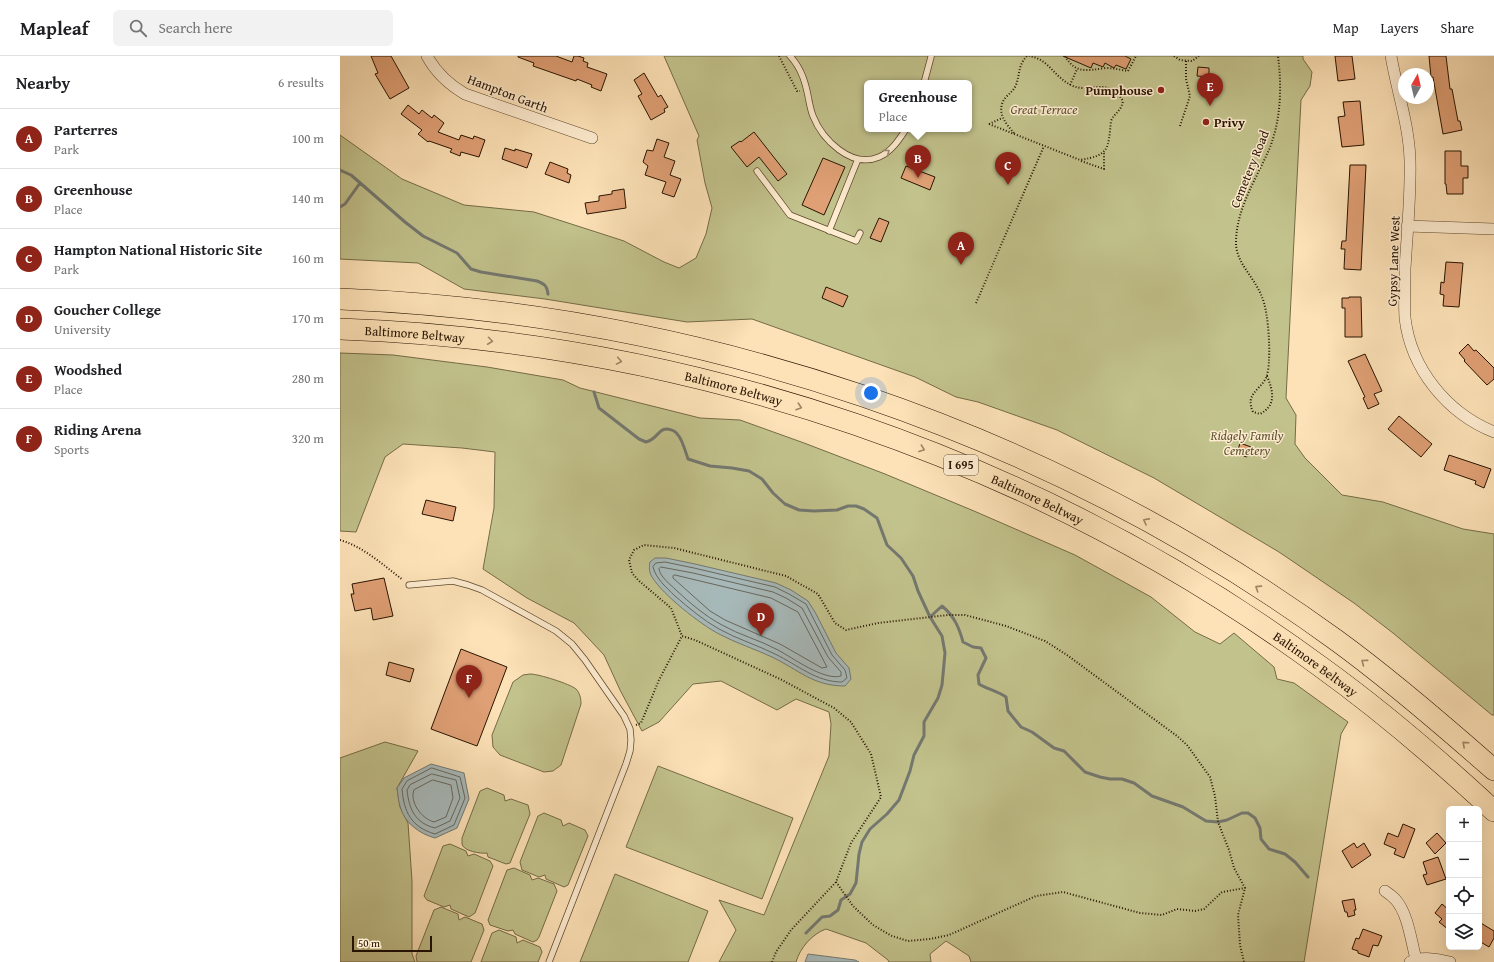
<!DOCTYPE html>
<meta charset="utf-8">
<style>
:root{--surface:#fff;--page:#f2f2f2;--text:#202124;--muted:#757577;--line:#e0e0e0;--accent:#8f2418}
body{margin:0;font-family:"Gentium Book Plus",serif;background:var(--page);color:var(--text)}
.controls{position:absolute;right:12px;bottom:12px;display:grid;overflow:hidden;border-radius:6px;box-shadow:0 4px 16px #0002}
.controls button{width:36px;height:36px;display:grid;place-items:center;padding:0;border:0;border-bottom:1px solid var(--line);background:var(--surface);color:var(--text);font:20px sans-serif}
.compass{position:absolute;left:1058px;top:12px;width:36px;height:36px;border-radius:50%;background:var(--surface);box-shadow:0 4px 16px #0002;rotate:8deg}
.scale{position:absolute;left:12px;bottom:10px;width:80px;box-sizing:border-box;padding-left:4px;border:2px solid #281400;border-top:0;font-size:11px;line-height:14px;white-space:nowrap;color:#281400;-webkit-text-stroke:3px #feecd0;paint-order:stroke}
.you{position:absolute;left:531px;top:337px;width:14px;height:14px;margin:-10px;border:3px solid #fff;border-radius:50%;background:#1a73e8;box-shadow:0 0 0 6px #1a73e833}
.badge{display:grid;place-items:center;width:26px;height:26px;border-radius:50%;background:var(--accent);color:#fff;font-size:13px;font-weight:700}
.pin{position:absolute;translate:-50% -33px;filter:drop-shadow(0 1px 2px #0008)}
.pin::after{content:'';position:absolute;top:21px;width:14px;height:12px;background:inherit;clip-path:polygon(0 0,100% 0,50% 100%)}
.popup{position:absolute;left:524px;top:24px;width:108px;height:52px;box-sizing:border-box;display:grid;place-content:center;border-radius:6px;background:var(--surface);filter:drop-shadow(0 1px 3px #0005);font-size:13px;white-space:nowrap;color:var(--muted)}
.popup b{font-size:15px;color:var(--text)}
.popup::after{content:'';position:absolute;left:50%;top:100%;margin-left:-8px;border:8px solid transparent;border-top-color:var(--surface)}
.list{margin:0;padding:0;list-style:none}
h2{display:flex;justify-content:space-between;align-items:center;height:52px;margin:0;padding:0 16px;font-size:17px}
h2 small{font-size:13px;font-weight:400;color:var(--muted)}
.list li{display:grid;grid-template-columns:26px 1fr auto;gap:12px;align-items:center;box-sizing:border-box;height:60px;padding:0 16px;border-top:1px solid var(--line)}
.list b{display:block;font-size:15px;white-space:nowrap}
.list p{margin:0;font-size:13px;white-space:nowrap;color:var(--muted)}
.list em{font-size:13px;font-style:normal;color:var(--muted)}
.icon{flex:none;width:22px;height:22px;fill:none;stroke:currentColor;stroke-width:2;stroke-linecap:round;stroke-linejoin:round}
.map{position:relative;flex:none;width:1154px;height:906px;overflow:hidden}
header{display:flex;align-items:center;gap:24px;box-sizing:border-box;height:56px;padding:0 20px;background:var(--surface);border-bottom:1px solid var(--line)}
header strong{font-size:19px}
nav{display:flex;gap:22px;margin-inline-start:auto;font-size:14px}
.search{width:280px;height:36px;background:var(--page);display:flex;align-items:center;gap:10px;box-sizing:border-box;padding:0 14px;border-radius:6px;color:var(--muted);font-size:15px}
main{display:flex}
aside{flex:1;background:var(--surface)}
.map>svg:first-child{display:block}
.green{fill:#c2c28c;stroke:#756b46;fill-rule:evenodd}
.water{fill:#a7babb;stroke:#747870}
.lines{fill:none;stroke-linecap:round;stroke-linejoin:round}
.shore{stroke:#68675e;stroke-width:1}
.stream{stroke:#747870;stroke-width:3}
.building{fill:#e0a075;stroke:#281400}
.lane-casing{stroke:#5d482e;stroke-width:7}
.street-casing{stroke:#5d482e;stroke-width:12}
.highway-casing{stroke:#281400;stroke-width:22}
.path{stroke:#281400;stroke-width:2;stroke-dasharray:1 2;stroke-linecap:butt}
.lane{stroke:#feecd0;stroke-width:5.5}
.street{stroke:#feecd0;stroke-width:11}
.highway{stroke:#fde2b7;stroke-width:21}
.oneway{stroke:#9e8b72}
.oneway2{stroke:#9d8565}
.poi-dot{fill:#8f2418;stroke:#feecd0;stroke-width:1.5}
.labels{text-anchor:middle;stroke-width:3;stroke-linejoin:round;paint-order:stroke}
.shield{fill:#feecd0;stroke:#68553e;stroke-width:1}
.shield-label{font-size:12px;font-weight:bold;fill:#281400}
.poi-label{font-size:13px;font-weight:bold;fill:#281400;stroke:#feecd0;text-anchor:end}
.street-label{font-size:13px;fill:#281400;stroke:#feecd0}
.park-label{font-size:13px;font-style:italic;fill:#5e5131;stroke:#feecd0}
</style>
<header>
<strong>Mapleaf</strong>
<div class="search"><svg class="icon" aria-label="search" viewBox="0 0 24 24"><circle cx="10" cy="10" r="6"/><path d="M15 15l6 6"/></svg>Search here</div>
<nav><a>Map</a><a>Layers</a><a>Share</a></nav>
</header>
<main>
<aside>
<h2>Nearby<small>6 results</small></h2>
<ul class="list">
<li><span class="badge">A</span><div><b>Parterres</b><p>Park</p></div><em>100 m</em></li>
<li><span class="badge">B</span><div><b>Greenhouse</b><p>Place</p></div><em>140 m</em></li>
<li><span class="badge">C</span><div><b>Hampton National Historic Site</b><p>Park</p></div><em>160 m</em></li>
<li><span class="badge">D</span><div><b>Goucher College</b><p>University</p></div><em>170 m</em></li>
<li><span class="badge">E</span><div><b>Woodshed</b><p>Place</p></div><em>280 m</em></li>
<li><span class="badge">F</span><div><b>Riding Arena</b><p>Sports</p></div><em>320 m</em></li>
</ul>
</aside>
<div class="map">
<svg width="1154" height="906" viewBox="0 0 1154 906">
<rect width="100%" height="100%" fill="#fde2b7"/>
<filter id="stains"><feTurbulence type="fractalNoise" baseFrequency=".005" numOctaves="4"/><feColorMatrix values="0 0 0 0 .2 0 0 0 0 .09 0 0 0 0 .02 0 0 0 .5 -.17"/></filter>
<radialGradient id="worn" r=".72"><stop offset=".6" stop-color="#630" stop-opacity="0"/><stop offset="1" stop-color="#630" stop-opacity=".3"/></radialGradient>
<path class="green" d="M324 0H963V3L972 16 970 30 961 44 946 342 956 359 955 388 965 402 1002 439 1043 446 1123 473 1154 478V659H1152L1053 577 1014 547 939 496 814 422 717 374 638 346 616 341 575 321 412 263 347 266 205 243 124 233 78 207 0 203V79L62 123 124 149 194 156 284 185 324 206 339 212 356 202 366 178 372 152 365 127 357 84 359 80ZM527 27H629V73H527Z
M0 297 53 299 147 311 223 324 240 332 360 362 400 364 464 387 545 418 634 455 735 499 811 541 855 576 880 588 894 577 934 611 937 623 954 627 1008 666 1001 678 964 906H631L629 900 606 885 590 898 591 906H549L548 904 526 887 486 873C472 878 460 892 456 906H379L396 874 379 844 424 859 489 700 491 668 489 656 456 643 437 654 381 625 353 628 319 666 302 675 280 634 264 599 234 567 187 542 143 513 154 452 155 396 122 392 63 388 45 401 16 476 0 475Z
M190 618C199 618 230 628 236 633 240 637 241 643 241 648L221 709 213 715 204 716 160 699 153 691 152 679 173 626 183 619Z
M45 686 78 695 57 732 60 751 68 767 72 825V898L75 906H0V702Z
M318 710 453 762 422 843 286 791Z
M147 732 164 739 165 745 171 743 188 749 190 758 170 807 166 808 148 801 147 797C141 798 123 795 122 788 122 786 122 784 122 782L140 735Z
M204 757 221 764 223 770 229 767 245 774 248 780 228 829 224 831 206 823 205 819 199 821 182 814 180 806 198 760Z
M110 788 126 795 128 800 134 798 150 805 153 810 135 857 129 861 111 853 110 849 104 851 87 844 84 840 103 790Z
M174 812 190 819 192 824 198 822 214 828 217 835 199 881 197 884 193 886 175 878 173 874 168 875 150 869 148 864 167 814Z
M275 818 368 855 348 906H240Z
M101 851 118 858 119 864 125 861 142 868 144 874 131 906H77L76 900 94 854Z
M159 874 176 881 177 887 183 884 200 891 202 896 198 906H141L152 877Z"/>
<path class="water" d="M315 502H326L355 508 436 527 451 534 468 545 475 556 496 597 509 612 511 623 505 630C473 630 459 614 432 601 415 593 396 587 379 578 360 568 323 539 312 521 309 516 309 511 310 506Z
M91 708 124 717 129 743 117 772 95 782C80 778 64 767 60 750 58 744 58 738 57 732L64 722Z
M468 898 515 904 519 906H465Z"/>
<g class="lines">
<path class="shore" d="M316 507 325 506 354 512 435 531 449 538 466 548 492 599 505 614 507 622 502 626C476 626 458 609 435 598 417 589 397 583 379 573 363 564 349 552 335 540 326 531 316 523 313 511Z
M321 511 353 517 433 536 446 542 462 552 488 601 501 616V620C484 625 453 602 438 594 420 584 399 579 382 569 365 560 350 547 336 534 330 528 320 521 319 513Z
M335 519 431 542 458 556 487 611 482 612 440 588 385 564 370 555 333 522V520Z
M92 712 120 721 125 742 114 769 95 778C71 771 64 756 62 733L67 725Z
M92 718 116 724 120 742 110 765 95 772C75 767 69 753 67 734L70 729Z
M93 724 111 729 113 742 106 761 94 766C82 763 69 746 74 734Z"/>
<path class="stream" d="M0 114 11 119 65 166 83 180 117 197 131 213 141 216 197 225C205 228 207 230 208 238
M0 151 5 148 20 127
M254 336 259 352 299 383 306 386C314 384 316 379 321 375 326 371 335 374 338 379 342 383 346 397 348 403L370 410 392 412 409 415 422 423 433 437 445 448 459 454 474 455 497 454 508 450H516L524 453 537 462 547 489 561 502 573 520 578 535 590 561 602 550C614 560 619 571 623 586L633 591 641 592 646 602 638 619 639 628C647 633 657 635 666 641L668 655 681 671 692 676 714 692 724 695 745 716 760 721 770 723H782L794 727 812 740 843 751 866 765 878 766 887 764 902 757H908L915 762 920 772 921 783 929 793 945 798 955 806 968 821
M466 877 482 861 490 860 498 854 501 844 510 838 516 827 519 798 522 786 530 773 547 758 559 744 570 715 574 699 584 680V666L598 642 602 629 605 597 602 580 590 561"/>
</g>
<path class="building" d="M31 0H51L69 32 50 43 35 18 38 17Z
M178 0H216L232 6 234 0H238L244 2 243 5 248 7 247 11 267 18 261 35 251 31 252 29 237 23 236 25 193 10 194 7 178 1Z
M723 0H785L791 3 786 13 776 9 774 12 765 7 763 11 753 7 751 12Z
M995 0H1012L1015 23 998 25Z
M1089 0H1106L1110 33H1112L1118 65H1120L1122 74 1103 78 1093 21H1091Z
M858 11 869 12V21L857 20Z
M304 17 318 41 321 39 328 51 324 53 325 56 311 64 298 40 302 38 294 24Z
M1020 45 1024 89 1002 91 998 61 1005 60 1003 46Z
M68 49 79 58 82 54 92 62 94 59 104 67 98 76 119 84 121 79 133 83 134 80 145 84 139 101 121 96 120 100 110 96 112 93 89 85 88 86 78 78 82 74 61 58Z
M414 76 447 118 438 125 419 101 407 111 391 91 400 85 401 86Z
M317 83 329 87 324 101 335 105 330 119 341 123 334 141 322 137 326 126 305 119 308 110 303 106 307 94 313 95Z
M165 92 175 95V93L192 98 187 112 162 103Z
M1105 95H1121V110H1128V122H1123V138H1107L1106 128H1105Z
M483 102 505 111 484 159 462 149Z
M210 106 228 113 227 117 231 119 229 127 205 118Z
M1010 109H1026L1021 214 1004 213 1005 193H1001L1002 185H1006Z
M566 110 595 121 590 134 561 122Z
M284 133 286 152 247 158 245 147 259 145V140L272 138V135Z
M539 162 549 166 541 186 530 182Z
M1106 206 1123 207 1119 251 1103 250 1104 239 1100 238 1101 226 1104 227Z
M486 231 508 240 503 251 482 242Z
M1009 241H1021L1022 281H1005V252H1002V242H1009Z
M1128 288 1134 295 1136 294 1154 312V323L1147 329 1124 305 1125 304 1119 297Z
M1025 298 1042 335 1034 338 1039 348 1028 353 1023 342 1025 341 1008 305Z
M1059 360 1092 388 1081 401 1048 373Z
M900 387 911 391 907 401 897 398Z
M1109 399 1151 413 1144 432 1135 428 1136 425 1104 414Z
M86 444 116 451 113 465 82 458Z
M44 522 53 560 33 564 31 552 15 555 11 538H14L12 528Z
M121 593 167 611 137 690 91 673Z
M49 606 74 613 70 626 46 619Z
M1063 768 1075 773 1064 802 1054 798 1056 793 1044 788 1048 777 1058 781Z
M1097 777 1106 787 1095 798 1086 787Z
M1014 787 1017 792 1024 787 1031 799 1012 812 1002 795Z
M1098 801 1106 823 1087 829 1083 819 1087 818 1083 806Z
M1014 843 1016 854H1014L1015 859 1008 861 1007 856H1005L1002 845Z
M1102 848 1109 854V874L1099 866 1102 863 1095 857Z
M1139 866 1154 875V882L1149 891 1139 885Z
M1023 873 1042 880 1038 890 1033 889 1029 901 1018 897V895L1012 893 1016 882 1019 883Z"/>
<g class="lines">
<defs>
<path id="lane" d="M450 0C462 13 466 28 469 45 470 50 471 55 473 60 482 83 511 113 539 101 551 96 559 84 566 73
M584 27 591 1
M417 115 450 159 516 185 520 177
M489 175 518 103
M69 529 113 525 128 529 142 534 216 575 232 588 245 604 284 660 290 673 291 684 290 695 286 708 209 906"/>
<path id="street" d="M87 0C96 17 108 28 125 38L252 82
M1051 0C1057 35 1069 69 1070 104 1071 141 1067 177 1065 213 1065 229 1064 246 1065 262 1071 313 1107 357 1154 376
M1067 170 1154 173
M1045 835C1048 837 1052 840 1055 843 1068 857 1071 885 1076 903
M1070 906C1082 900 1097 903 1110 906"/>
<g id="highway">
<path d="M0 243C356 257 707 374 996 584 1051 624 1103 669 1154 714"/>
<path id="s1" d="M0 273C351 285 698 403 981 611 1042 655 1099 704 1154 755"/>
</g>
</defs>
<use href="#lane" class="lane-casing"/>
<use href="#street" class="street-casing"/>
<use href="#highway" class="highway-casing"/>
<path class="path" d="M439 0 457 35H460
M725 0C736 19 748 14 766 12 774 12 781 14 788 15L796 0
M834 0 840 4 852 5 859 0
M730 29 737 13
M649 68 740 104C770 99 768 93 771 65 774 57 781 56 783 45 767 19 750 39 731 29 714 21 709 3 689 0
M649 68 662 62
M840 70 850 40 846 23V4
M674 77C665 67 655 54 666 41 670 37 674 34 676 29 680 18 678 9 687 0
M741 105 764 113V96
M636 247 704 90
M927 320C933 335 937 349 920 358L913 356C905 338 919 335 926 322 928 317 929 309 929 304 930 288 928 255 922 241 915 222 896 207 896 187 896 154 915 125 928 96 941 67 942 31 938 0
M0 484C24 491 43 509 63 524
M296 669 301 667 319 624 342 580
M496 826 513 850 533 869 552 880 568 885 590 883 609 879 696 840 723 836 800 857 822 859 837 853 855 855 864 853 882 836 905 832
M432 906 436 896 451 874 496 826 511 787 541 741 531 698 511 666 494 652 442 624 355 584 342 580 331 552 298 524 292 517 289 504 294 494 304 489 334 492 446 520 478 538 495 567 506 574 538 567 608 559H625L666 570 705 585 727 599 837 680 847 689 870 721 875 740 878 766 889 794 894 812 905 832 898 859 900 889 904 906"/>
<use href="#lane" class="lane"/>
<use href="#street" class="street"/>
<use href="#highway" class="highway"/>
</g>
<defs><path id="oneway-chevron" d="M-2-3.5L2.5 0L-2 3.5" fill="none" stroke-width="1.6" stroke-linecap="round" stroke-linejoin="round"/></defs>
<use class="oneway" href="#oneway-chevron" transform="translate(547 96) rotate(-37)"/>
<g class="oneway2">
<use href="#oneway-chevron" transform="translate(150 285) rotate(7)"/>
<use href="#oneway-chevron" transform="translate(279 305) rotate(10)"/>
<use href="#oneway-chevron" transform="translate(459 351) rotate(18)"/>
<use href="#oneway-chevron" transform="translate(582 393) rotate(20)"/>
<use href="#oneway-chevron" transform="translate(806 465) rotate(-152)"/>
<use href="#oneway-chevron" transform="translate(918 532) rotate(-147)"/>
<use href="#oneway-chevron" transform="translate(1024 606) rotate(-143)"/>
<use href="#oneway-chevron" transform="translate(1125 688) rotate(-138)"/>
</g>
<g class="poi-dot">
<circle cx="821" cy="34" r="4"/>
<circle cx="866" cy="66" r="4"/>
</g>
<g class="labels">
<rect class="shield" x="604" y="399" width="34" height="20" rx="3"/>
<g class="shield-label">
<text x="621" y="413">I 695</text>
</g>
<g class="poi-label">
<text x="813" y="39">Pumphouse</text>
<text x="874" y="71" text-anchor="start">Privy</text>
</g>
<g class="street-label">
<text transform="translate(168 37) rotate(21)" y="5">Hampton Garth</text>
<text transform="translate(909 113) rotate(-68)" y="5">Cemetery Road</text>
<text transform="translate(1053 205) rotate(-88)" y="5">Gypsy Lane West</text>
<text dy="5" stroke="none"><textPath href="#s1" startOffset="75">Baltimore Beltway</textPath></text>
<text dy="5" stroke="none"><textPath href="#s1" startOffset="399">Baltimore Beltway</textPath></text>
<text dy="5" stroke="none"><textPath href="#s1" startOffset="723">Baltimore Beltway</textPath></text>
<text dy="5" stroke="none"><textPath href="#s1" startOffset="1047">Baltimore Beltway</textPath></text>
</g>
<g class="park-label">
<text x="704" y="58">Great Terrace</text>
<text x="907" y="384">Ridgely Family<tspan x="907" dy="15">Cemetery</tspan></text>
</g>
</g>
<rect width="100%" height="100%" filter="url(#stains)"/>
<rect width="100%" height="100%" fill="url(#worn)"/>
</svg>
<div class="controls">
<button>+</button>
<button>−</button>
<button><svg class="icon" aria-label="locate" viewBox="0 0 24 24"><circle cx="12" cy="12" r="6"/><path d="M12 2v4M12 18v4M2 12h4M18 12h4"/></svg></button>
<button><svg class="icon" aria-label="layers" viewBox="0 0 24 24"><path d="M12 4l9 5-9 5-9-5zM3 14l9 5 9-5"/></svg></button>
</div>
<svg class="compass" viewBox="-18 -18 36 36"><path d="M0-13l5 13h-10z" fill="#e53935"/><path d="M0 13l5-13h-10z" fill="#757577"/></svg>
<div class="scale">50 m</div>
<div class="you"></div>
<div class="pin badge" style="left:621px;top:209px">A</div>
<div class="pin badge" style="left:578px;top:122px">B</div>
<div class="popup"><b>Greenhouse</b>Place</div>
<div class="pin badge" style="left:668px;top:129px">C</div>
<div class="pin badge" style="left:421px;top:580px">D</div>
<div class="pin badge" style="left:870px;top:50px">E</div>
<div class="pin badge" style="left:129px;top:642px">F</div>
</div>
</main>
